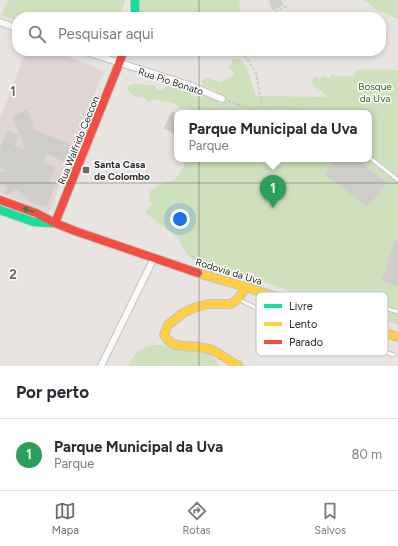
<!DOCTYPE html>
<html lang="pt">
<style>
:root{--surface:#fff;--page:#f7f7f7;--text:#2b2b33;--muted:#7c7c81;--line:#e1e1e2;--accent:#6c6b6a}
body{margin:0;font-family:Figtree,sans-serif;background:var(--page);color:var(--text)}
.you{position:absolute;left:180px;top:219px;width:14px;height:14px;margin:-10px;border:3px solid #fff;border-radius:50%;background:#1a73e8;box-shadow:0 0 0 6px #1a73e833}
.badge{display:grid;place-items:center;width:26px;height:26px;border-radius:50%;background:var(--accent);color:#fff;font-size:13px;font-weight:700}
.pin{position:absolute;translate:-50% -33px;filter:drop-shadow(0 1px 2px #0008)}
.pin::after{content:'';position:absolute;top:21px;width:14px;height:12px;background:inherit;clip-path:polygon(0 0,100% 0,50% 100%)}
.popup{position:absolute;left:174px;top:110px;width:198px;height:52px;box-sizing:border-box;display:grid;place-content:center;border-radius:8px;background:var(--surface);filter:drop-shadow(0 1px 3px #0005);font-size:13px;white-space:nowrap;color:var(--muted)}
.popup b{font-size:15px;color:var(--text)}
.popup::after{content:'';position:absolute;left:50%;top:100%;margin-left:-8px;border:8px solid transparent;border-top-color:var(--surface)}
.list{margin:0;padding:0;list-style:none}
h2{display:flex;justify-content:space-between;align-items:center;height:52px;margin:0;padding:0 16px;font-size:17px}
h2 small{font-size:13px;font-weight:400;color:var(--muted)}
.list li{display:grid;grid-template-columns:26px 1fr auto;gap:12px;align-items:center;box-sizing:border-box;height:72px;padding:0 16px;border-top:1px solid var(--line)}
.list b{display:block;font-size:15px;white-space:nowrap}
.list p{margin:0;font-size:13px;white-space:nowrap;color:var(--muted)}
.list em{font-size:13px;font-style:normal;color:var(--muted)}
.icon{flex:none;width:22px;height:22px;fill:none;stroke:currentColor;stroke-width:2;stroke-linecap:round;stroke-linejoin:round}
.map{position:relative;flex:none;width:398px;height:366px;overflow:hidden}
.search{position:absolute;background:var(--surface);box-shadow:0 2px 6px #0003;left:12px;right:12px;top:12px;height:44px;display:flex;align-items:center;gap:10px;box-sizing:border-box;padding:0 14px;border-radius:16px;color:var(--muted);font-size:15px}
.sheet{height:124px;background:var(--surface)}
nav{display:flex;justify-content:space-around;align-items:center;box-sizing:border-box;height:56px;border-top:1px solid var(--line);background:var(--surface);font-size:11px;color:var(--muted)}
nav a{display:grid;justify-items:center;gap:2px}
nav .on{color:var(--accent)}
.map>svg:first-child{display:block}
.medical{fill:#e1d5d5}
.green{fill:#cfe0bd}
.building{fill:#cfcdca;stroke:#d3d0cd}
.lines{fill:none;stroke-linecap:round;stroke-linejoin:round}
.lane-casing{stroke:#c4c3c3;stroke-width:5}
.street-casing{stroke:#c4c3c3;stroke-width:8}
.fast-casing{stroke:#c4c3c3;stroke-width:10}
.slow-casing{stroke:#c4c3c3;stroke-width:10}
.jam-casing{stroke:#c4c3c3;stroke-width:10}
.path{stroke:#c6c6c5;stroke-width:1.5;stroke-dasharray:3 2;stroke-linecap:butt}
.lane{stroke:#fcfbfa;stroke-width:3}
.street{stroke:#fcfbfa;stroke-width:6}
.fast{stroke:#16e098;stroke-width:8}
.slow{stroke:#ffcf43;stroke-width:8}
.jam{stroke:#f24e42;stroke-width:8}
.oneway{fill:#208561}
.grid{fill:none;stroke:#6c6b6a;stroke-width:1;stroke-opacity:0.55}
.poi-dot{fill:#6c6b6a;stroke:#fff;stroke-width:1.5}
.labels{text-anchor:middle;stroke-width:3;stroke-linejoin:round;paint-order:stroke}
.street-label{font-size:10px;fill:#2a2a2a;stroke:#fff}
.park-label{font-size:10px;fill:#346022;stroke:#fff}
.poi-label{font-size:10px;font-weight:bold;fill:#2a2a2a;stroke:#fff;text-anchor:start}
.key{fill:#fff;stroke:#bfbfbf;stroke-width:1}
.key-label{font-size:11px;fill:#2a2a2a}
.grid-label{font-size:13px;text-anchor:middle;font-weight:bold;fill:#6c6b6a;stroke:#fff;stroke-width:3;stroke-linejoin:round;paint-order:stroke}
</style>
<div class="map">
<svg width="398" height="366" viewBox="0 0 398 366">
<rect width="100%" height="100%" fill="#e8e4e1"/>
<path class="medical" d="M26 51H56L100 70 103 73 49 213 0 193V119Z"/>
<path class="green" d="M8 0H125L120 17H17V21L1 15Z
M139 0H239L241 14 231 17H140Z
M363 0H398V20L386 13 380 12 370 4Z
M233 59H239L246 66 256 96 327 97 322 91 313 86 312 81 314 76H317L319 79 324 76 329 78 333 74 335 76H355V72L363 69 398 70V325L191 259 175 235 145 213 152 204 149 199 150 191 162 183 175 180 184 166 183 159H369V113H192L189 108 181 109 177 104 154 99 147 102 145 98C136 97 131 96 127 87L132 84 154 85 157 89 161 91 165 87 171 84 184 89 195 97 204 94H216L217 91 203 85 202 81 208 77 221 83 233 75 234 72 229 68Z
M155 345C169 346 192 344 205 351 211 354 216 360 220 366H128C136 352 138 347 155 345Z"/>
<path class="building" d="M269 0H281L283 5 273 10Z
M27 110 34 130 72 145 66 162 46 154 43 162 55 167 49 182 55 185 52 191 47 207 31 202 17 189 6 195 4 192 8 190 4 184H0V171L11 173 0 168V149L7 131 18 135 14 146 24 150V145L13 116Z
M172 112 177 114V135L164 128Z
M336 159H356L387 183 367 207 325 174Z
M395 240 398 241V286L382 281Z"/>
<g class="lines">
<defs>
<path id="lane" d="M369 157 398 180
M238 299 270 315 394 355
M385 308 398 312"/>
<path id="street" d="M0 22 17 28
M83 51 192 86 222 99
M101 366 154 258"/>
<path id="fast" d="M135 0V17
M0 210 34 222 52 223"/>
<path id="slow" d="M198 273 246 287 398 337
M239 366C229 361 220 353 209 349 193 343 174 352 164 335L168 325 183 313 196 307 209 304H231L238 299 246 287"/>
<path id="jam" d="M0 200 36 213 55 223 75 231 198 273
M55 223 124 51"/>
</defs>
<use href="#lane" class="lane-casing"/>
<use href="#street" class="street-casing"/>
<use href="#fast" class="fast-casing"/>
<use href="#slow" class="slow-casing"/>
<use href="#jam" class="jam-casing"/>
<path class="path" d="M266 17 287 6
M242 51 256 73 262 107
M228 101 248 108 286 107 313 113"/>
<use href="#lane" class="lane"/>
<use href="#street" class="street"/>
<use href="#fast" class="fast"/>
<use href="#slow" class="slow"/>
<use href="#jam" class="jam"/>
</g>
<defs><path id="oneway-solid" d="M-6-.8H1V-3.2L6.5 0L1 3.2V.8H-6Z"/></defs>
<use class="oneway" href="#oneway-solid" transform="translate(28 210) rotate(-160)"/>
<path class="grid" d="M199 0V17M199 51V366M0 183H398"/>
<rect class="poi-dot" x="82" y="166" width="8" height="8" rx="2"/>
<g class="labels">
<g class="street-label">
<text transform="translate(171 81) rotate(18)" y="4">Rua Pio Bonato</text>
<text transform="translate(78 140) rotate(-68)" y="4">Rua Walfrido Ceccon</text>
<text transform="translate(229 271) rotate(17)" y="4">Rodovia da Uva</text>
</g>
<g class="park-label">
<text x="375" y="90">Bosque<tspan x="375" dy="12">da Uva</tspan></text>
</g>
<g class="poi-label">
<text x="94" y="168">Santa Casa<tspan x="94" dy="12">de Colombo</tspan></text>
</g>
</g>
<rect x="256" y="292" width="132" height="64" rx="6" class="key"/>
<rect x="264" y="304" width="18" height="4" fill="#16e098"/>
<rect x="264" y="322" width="18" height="4" fill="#ffcf43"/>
<rect x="264" y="340" width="18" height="4" fill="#f24e42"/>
<g class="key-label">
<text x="289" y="310">Livre</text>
<text x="289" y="328">Lento</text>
<text x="289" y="346">Parado</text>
</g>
<g class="grid-label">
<text x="13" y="96">1</text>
<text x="13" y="279">2</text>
</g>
</svg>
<div class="you"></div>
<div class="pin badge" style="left:273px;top:208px;background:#2e9e5b">1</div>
<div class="popup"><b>Parque Municipal da Uva</b>Parque</div>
<div class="search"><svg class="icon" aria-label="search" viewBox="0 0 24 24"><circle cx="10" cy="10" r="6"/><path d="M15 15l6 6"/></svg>Pesquisar aqui</div>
</div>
<section class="sheet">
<h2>Por perto<small></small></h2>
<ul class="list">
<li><span class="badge" style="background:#2e9e5b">1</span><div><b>Parque Municipal da Uva</b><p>Parque</p></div><em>80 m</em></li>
</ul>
</section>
<nav>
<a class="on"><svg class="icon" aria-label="map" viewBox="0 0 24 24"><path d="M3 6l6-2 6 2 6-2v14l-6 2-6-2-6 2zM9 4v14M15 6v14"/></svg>Mapa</a>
<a><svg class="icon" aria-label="directions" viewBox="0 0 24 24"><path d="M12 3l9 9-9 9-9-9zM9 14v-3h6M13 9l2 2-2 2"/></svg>Rotas</a>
<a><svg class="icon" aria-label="saved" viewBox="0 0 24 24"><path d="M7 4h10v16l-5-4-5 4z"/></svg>Salvos</a>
</nav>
